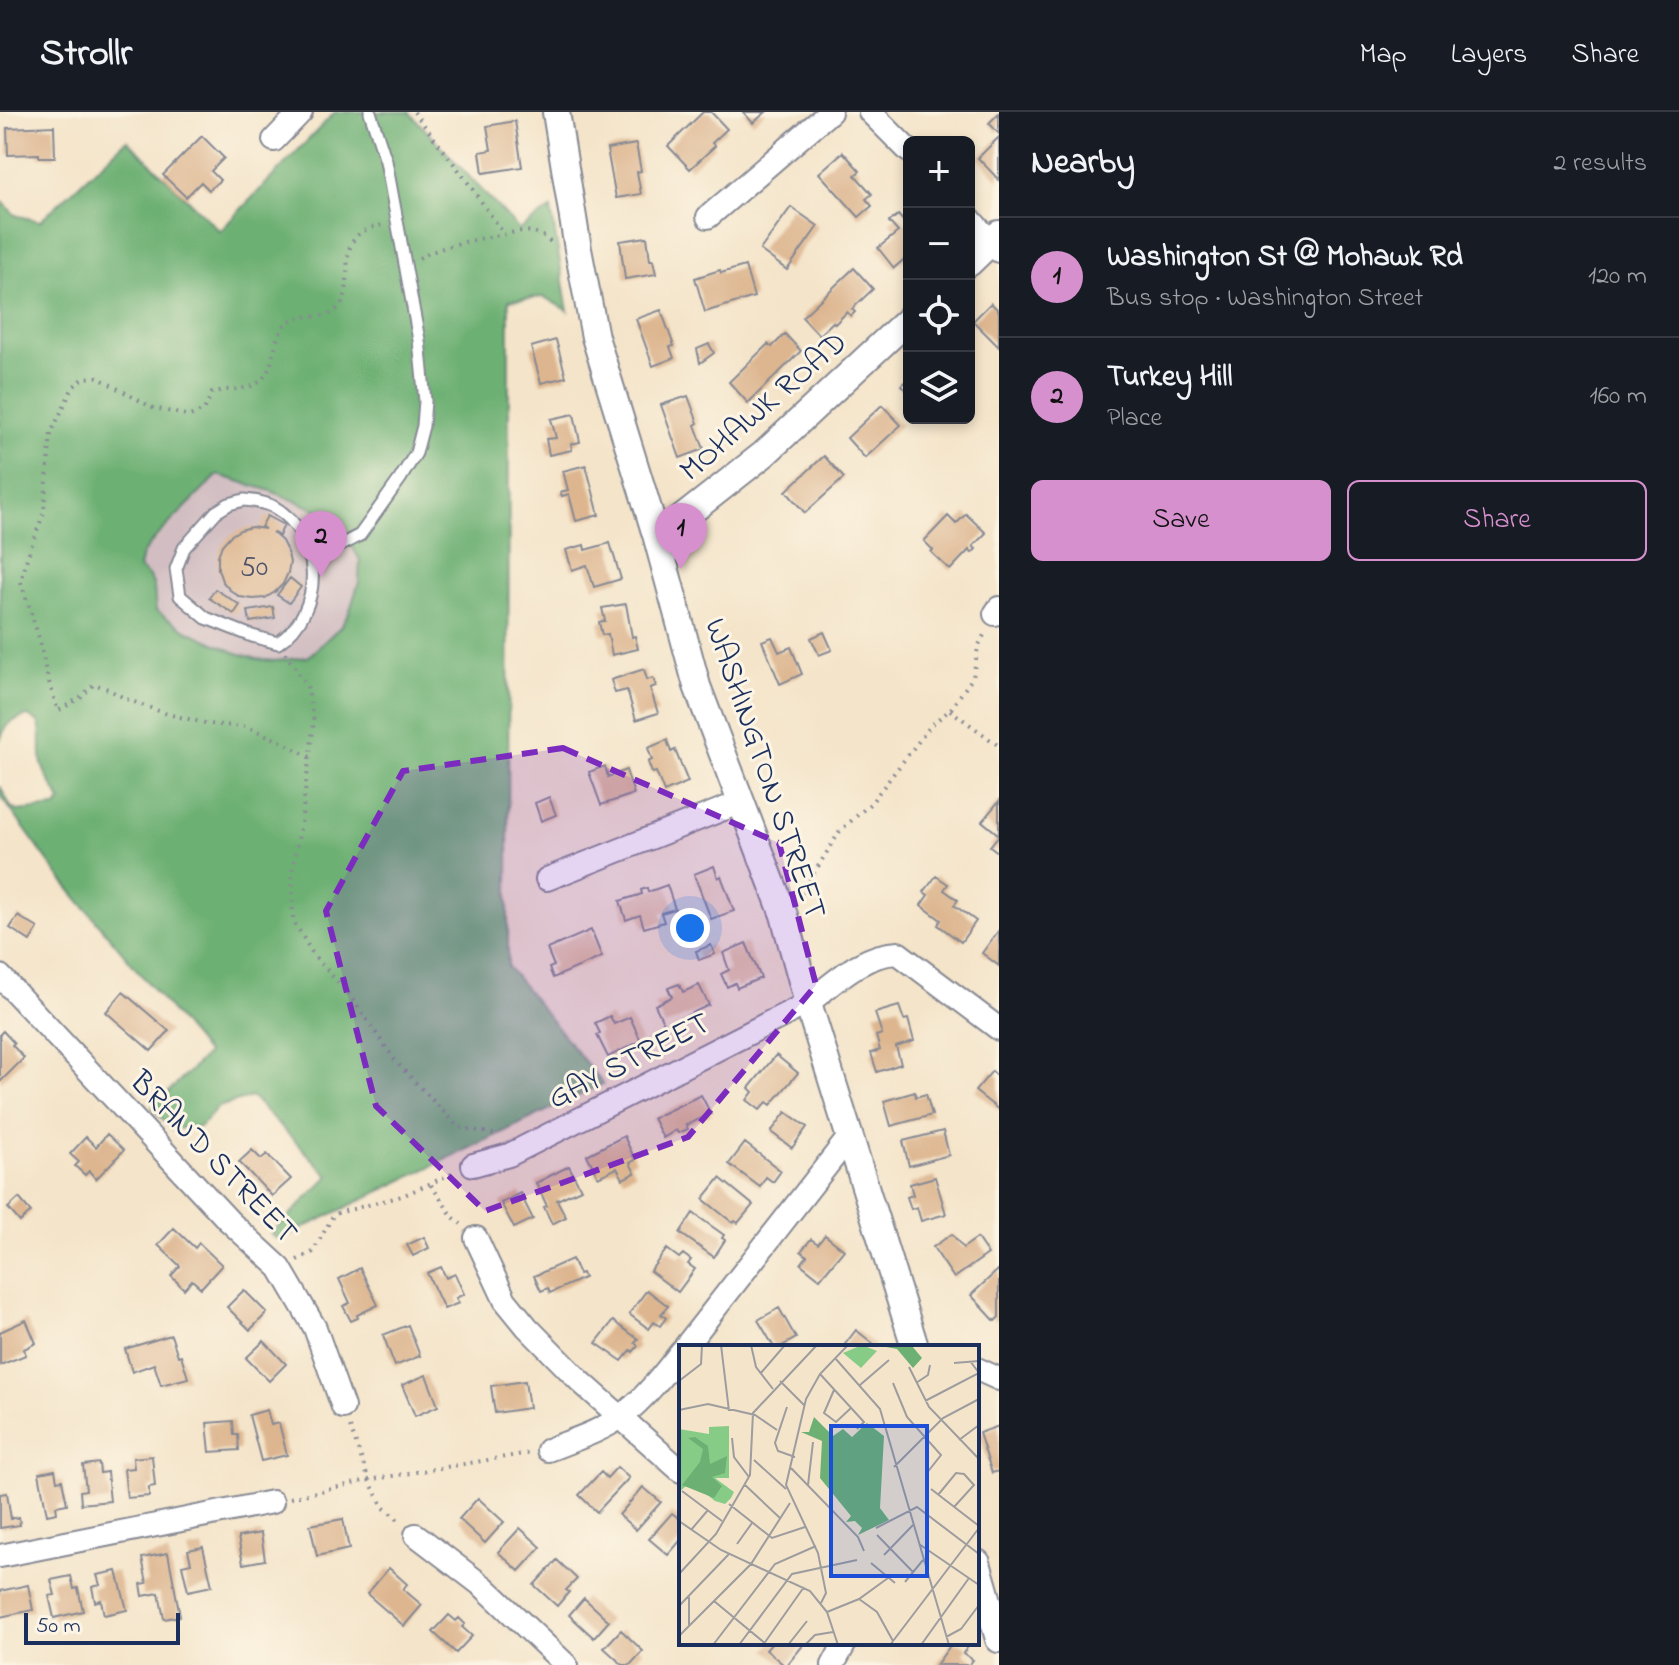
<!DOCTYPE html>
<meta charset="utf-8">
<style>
:root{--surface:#171b24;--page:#242831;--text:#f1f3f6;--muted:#9ea1a6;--line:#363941;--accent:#d690ce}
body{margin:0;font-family:"Indie Flower",sans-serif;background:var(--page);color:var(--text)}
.controls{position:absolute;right:24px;top:24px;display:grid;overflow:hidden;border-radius:12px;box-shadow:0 4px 12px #0003}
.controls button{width:72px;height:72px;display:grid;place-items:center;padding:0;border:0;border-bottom:2px solid var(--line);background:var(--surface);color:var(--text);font:40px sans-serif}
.scale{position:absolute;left:24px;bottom:20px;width:156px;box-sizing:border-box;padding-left:8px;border:4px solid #1b2f5e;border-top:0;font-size:22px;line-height:28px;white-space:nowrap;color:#1b2f5e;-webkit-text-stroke:6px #fcf5e5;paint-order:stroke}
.you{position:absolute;left:690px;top:816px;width:28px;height:28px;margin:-20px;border:6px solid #fff;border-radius:50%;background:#1a73e8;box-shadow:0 0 0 12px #1a73e833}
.badge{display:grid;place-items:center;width:52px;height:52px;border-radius:50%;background:var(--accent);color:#111;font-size:26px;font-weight:700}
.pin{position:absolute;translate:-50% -66px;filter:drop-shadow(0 2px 4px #0008)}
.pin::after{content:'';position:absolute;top:42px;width:28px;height:24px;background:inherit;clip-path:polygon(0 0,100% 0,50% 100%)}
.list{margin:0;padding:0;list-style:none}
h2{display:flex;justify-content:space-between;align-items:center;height:104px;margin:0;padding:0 32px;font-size:34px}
h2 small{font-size:26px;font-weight:400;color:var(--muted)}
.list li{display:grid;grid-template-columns:52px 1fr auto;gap:24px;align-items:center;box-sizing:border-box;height:120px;padding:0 32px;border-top:2px solid var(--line)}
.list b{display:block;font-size:30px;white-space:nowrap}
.list p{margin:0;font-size:26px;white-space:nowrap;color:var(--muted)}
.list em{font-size:26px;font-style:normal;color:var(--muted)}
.actions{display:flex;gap:16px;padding:24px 32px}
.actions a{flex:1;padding:18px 0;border:2px solid var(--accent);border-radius:12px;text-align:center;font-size:28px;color:var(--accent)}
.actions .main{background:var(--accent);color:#111}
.icon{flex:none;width:44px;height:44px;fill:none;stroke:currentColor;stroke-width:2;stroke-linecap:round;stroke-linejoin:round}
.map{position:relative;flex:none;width:999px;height:1553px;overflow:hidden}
header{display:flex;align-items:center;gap:48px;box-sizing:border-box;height:112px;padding:0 40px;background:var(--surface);border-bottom:2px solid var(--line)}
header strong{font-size:38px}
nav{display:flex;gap:44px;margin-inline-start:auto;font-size:28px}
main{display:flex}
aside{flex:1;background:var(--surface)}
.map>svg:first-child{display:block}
.industrial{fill:#d2bec2}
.forest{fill:#6db073;stroke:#447068;stroke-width:2;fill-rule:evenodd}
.building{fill:#ddb690}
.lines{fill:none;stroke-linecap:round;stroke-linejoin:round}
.service-casing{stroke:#888a94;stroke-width:15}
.minor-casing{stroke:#888a94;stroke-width:26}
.tertiary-casing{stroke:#888a94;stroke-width:30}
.path{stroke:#888a94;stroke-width:4;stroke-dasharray:2 6;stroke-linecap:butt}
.service{stroke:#fff;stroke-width:11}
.minor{stroke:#fff;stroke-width:22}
.tertiary{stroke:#fff;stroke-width:26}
.marked{fill:#7b2cbf;fill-opacity:0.2;stroke:#7b2cbf;stroke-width:6;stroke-dasharray:16 10;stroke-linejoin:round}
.labels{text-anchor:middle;stroke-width:6;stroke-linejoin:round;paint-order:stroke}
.number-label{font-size:28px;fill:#4c516a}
.street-label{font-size:32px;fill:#1b2f5e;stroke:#fcf5e5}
.inset-road{fill:none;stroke:#9d9c9e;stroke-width:2}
.view{fill:#1d4ed8;fill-opacity:0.15;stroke:#1d4ed8;stroke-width:4}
.inset-edge{fill:none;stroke:#1b2f5e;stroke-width:4}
</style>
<header>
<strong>Strollr</strong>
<nav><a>Map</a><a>Layers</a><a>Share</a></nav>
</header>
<main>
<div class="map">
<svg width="999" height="1553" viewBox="0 0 999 1553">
<rect width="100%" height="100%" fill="#fcf5e5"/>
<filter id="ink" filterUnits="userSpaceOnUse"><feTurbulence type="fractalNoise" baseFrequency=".0125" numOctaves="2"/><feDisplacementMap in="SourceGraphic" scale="16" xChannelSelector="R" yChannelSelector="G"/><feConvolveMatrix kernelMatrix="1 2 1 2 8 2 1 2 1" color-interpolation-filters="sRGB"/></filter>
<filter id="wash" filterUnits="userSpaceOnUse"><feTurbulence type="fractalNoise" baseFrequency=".006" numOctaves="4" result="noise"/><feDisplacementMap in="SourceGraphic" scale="32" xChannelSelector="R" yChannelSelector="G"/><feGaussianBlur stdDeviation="1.8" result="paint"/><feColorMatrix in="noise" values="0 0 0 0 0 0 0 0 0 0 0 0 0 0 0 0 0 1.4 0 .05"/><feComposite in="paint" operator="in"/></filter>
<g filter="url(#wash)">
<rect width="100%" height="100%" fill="#f4e4c9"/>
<path class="industrial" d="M218 363 271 379 335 405 360 448 359 470 349 501 341 514 308 545 274 550 257 547 234 540 188 519 156 499 155 474 139 456 142 442Z"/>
<path class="forest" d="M335 0H409L519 118 551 97 568 199 544 185 509 188 508 855 603 972 278 1128 271 1122 329 1064 252 985 218 995 200 1015 171 1017 152 996 207 942 58 763 0 683V674L11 695 17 699 56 695 61 689C55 677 45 665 42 652 39 637 43 627 39 611L28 604C11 608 5 612 0 629V87L15 103 40 109 127 28 220 119ZM218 363 271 379 335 405 360 448 359 470 349 501 341 514 308 545 274 549 257 547 234 540 188 519 156 499C153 478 159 471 139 456L142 442 156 425Z"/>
<g id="blocks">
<path class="building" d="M703 0H711L727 17 712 31 715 34 690 57 668 34Z
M743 0H766L753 11Z
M999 1V22L989 11Z
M515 9 522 55 483 61 480 40 491 38 487 14Z
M54 14 55 45H39V42L8 43 7 16Z
M202 24 224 46 211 59 220 68 209 78 201 70 186 85 163 63Z
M999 25V68L978 46Z
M636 32 641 59 637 60 641 82 616 86 607 37Z
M843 40 860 59 855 63 872 82 866 87 872 94 859 105 819 61Z
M791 95 818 114 787 158 760 138Z
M898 103 906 112 909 110V143L894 156 878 136 898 120 889 110Z
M647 125 650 148H653L656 162 625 167 620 129Z
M745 154 754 185 705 200 695 166 720 158 721 161Z
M854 156 873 177 852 197 855 200 851 204 847 200 835 212 833 210 819 223 802 205Z
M991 191 999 199V235L973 209Z
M661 198 674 234 670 235 674 246 653 254 636 207Z
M785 222 801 239 748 291 729 270 768 232 772 235Z
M556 228 566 265 541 271 531 235Z
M709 232 714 241 700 251 697 237Z
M909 266V282L901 273Z
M688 284 698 311 695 313 704 337 680 346 661 293Z
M882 293 901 313 865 346 847 326Z
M574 302 580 330 571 332 572 338 549 343 546 327 556 326 551 307Z
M824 344 844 366 805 401 786 379Z
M586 353 599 403 576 409 569 382 562 384 560 380 568 378 563 359Z
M966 402 986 421 973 434 976 437 972 441 969 438 950 458 931 440 933 438 924 429 948 404 956 412Z
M267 404 284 413 279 424 272 420 282 429 287 439 290 450 288 461 283 472 275 480 265 486 253 487 240 485 230 478 222 469 218 457V444L222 433 230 424 240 418 251 415 265 417 261 415Z
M610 431 621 467 594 475 587 453 572 458 566 438 584 433 585 438Z
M290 466 301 475 289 491 277 483Z
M215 477 240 493 234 502 209 486Z
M626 492 632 525 635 524 638 537 612 543 608 522 602 523 599 510 605 509 602 496Z
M273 495 275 506 250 510 248 499Z
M824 520 832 538 819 543 811 526Z
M772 525 779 540 791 535 802 562 780 572 762 529Z
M644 557 647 568 653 566 656 574 650 576 658 601 636 608 627 578 615 581 611 568Z
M667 628 671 640 675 638 688 670 664 680 656 660 652 661 648 650 652 648 648 636Z
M605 654 608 665 626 658 634 682 601 693 589 660Z
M549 685 556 703 541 709 535 691Z
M999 689V741L990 734 999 723 982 709Z
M714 754 718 766 721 764 734 799 711 807 694 762Z
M936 764 948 772 944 778 958 788 954 793 976 809 961 830 938 813 941 808 921 793 928 783 924 780Z
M667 773 675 797 661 801 664 810 644 816 640 803 626 808 620 789 642 782 641 778 647 776 648 780Z
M18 804 38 816 30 829 10 816Z
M591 818 602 845 553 866 549 856 554 854 547 837Z
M999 818V854L982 841Z
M746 831 761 866 737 876 735 871 727 875 721 862 729 858 723 841Z
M711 833 715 842 699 848 696 839Z
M679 872 683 880 699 873 709 893 665 914 655 893 672 885 668 876Z
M123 880 169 919 151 939 106 900Z
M899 894 904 908 908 907 914 929 896 935 901 952 877 960 871 941 880 938 876 924 882 922 875 901Z
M610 904 614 912 630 905 641 929 608 945 597 923 600 921 595 911Z
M3 919 14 931 12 933 24 946 0 970V922Z
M776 943 798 961 771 993 767 990 760 998 747 988 753 980 749 976Z
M992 959 999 966V998L975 979Z
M915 980 916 985 926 982 932 1003 891 1014 884 989Z
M701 983 711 1002 686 1013 688 1017 678 1021 676 1018 663 1026 653 1006Z
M786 1000 807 1015 792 1036 771 1020Z
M943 1019 949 1043 909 1054 903 1029Z
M107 1022 124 1038 96 1067 89 1059 85 1063 75 1054 79 1050 70 1042 86 1025 96 1035Z
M624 1024 635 1048 630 1051 635 1061 623 1067 617 1056 598 1065 587 1043Z
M745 1031 781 1059 773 1070 766 1065 760 1075 729 1052Z
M252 1038 261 1047 267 1042 291 1067 272 1084 239 1050Z
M569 1054 581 1077 557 1088 566 1105 552 1112 544 1095 547 1094 536 1071Z
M935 1065 946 1102 921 1109 917 1095 911 1097 907 1085 913 1083 910 1072Z
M720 1066 753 1093 738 1111 735 1109 733 1111 703 1087Z
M520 1081 533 1107 514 1116 501 1091Z
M19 1086 31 1100 20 1110 8 1096Z
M693 1101 724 1123 722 1126 725 1128 714 1145 680 1121Z
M174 1116 195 1136 199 1131 222 1153 201 1176 192 1168 184 1177 171 1164 180 1154 158 1133Z
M952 1122 963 1136 977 1126 988 1142 954 1166 933 1135Z
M825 1123 844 1138 820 1167 801 1152 807 1144 801 1139 811 1127 818 1132Z
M424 1125 429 1136 413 1144 407 1133Z
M667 1137 679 1146 683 1142 691 1148 688 1152 695 1157 678 1180 650 1159Z
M572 1147 579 1162 582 1161 584 1166 550 1181 548 1176 541 1179 534 1164Z
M441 1155 446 1166 455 1162 464 1182 456 1186 459 1191 444 1197 427 1161Z
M360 1156 378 1193 357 1203 358 1206 351 1209 343 1194 350 1191 339 1167Z
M999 1157V1205L995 1209 971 1183Z
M244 1178 267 1201 250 1218 227 1195Z
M647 1178 668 1194 661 1202 666 1206 660 1214 654 1210 649 1217 629 1202Z
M779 1196 796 1226 780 1235H774L758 1208Z
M26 1208 36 1231 24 1237 26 1243 0 1253V1220Z
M613 1209 638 1227 635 1231 638 1234 633 1240 631 1238 622 1249 596 1231Z
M408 1213 420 1244 395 1254 383 1223Z
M856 1218 875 1233 874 1235H843Z
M171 1223 178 1244 181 1243 188 1266 161 1273 154 1252 132 1260 125 1237Z
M264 1229 286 1252 269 1269 246 1246Z
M426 1263 438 1294 415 1304 402 1273Z
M525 1269 529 1296 495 1301 491 1274Z
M267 1298 271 1313 279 1311 287 1343 261 1349 249 1303Z
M233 1309 234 1323H238L239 1338 210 1340 207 1311Z
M999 1314V1359L992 1361 979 1321Z
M152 1344 155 1374 149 1375V1384L127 1386 124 1357 134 1356 133 1346Z
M99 1351 100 1361 107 1360 110 1389 81 1392 80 1379 86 1378 83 1353Z
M617 1355 629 1366 597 1400 579 1383 601 1360 607 1366Z
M55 1358 57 1369 62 1368 67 1392 56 1394 57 1401 47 1403 39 1361Z
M643 1375 661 1390 636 1418 619 1403Z
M7 1381 11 1407 19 1405 20 1413 0 1416V1382Z
M478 1386 504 1410 485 1431 459 1407Z
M672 1401 681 1408V1428L668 1443 649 1427Z
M343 1407 349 1437 317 1444 310 1413Z
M520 1416 541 1435 519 1459 498 1440Z
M261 1421 265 1448 243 1452 238 1425Z
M203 1435 212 1474 188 1479 182 1453 191 1451 188 1438Z
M168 1441 180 1504 164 1507 159 1481 143 1484 141 1472 147 1471 142 1446Z
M557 1448 577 1467 566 1478 569 1480 557 1494 534 1473Z
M389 1456 407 1472 403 1477 422 1493 404 1514 367 1482Z
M117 1459 127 1498 104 1503 101 1488 95 1490 92 1475 100 1473 97 1463Z
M71 1464 74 1477 78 1476 83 1499 54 1506 49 1484 55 1483 51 1468Z
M28 1473 33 1498 0 1505V1479Z
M584 1486 609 1509 594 1526 569 1503Z
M449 1503 456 1509 459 1506 465 1512 462 1515 472 1524 456 1541 433 1520Z
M621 1518 643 1539 630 1553H623L604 1536Z
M772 1531H805L787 1553H784L766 1538Z
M952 1531H961L967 1536 963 1541 973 1548 969 1553H936Z"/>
</g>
</g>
<g filter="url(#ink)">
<use href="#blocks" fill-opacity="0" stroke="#888a94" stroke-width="2"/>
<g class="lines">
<defs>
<path id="service" d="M244 388C254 389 265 390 274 395 324 424 325 499 278 531L252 524 206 506 180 484 176 457 184 436 216 400 229 392Z
M310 445 339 434 360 423 400 367 416 341 423 314 425 289 419 228 386 49 370 0"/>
<path id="minor" d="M870 0 909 39
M274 28 301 0
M708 105 830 0
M969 106 999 139
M995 502 999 496
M547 767 741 690
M0 864 229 1109 280 1156 315 1216 343 1295
M473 1053 509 1043 808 891C835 870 862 842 898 841L999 917
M476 1126 505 1188 527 1215 580 1269 681 1359
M685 1235 850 1024
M977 1257 999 1267
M548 1338C573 1328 600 1320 622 1304 645 1286 663 1263 681 1240
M416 1423 484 1475 566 1553
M0 1444 272 1390
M833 1553 845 1531"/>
<path id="tertiary" d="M556 0 578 137 595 225 657 426 697 574 784 803 808 891 915 1235
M969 151 999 122
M657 426 764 342 909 207
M977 1451 999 1527"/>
</defs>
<use href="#service" class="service-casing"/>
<use href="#minor" class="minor-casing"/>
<use href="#tertiary" class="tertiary-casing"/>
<path class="path" d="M414 0 464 65 504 122
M419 146C444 133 472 128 500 123 508 122 517 119 525 119 537 120 546 124 553 133
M285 541 307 574 314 609 301 712 292 759 293 808 314 844 348 881 397 951 458 1015 499 1023
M950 598 999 634
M310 645 280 629 248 615 209 612 167 602 126 587 108 577 94 572 81 585 58 599 46 560 40 529 21 470 27 446 44 400 51 321 73 275 84 266 97 265 153 296 190 304 204 298 212 281C226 276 240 279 254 273 277 262 270 230 285 213 299 198 323 211 337 197 357 178 337 140 359 122 365 117 375 115 382 113
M801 782 840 719 871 691 932 612 950 598 973 565 978 535 986 519
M431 1073 453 1105 461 1112
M297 1148 313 1140 334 1102 402 1084 456 1060
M350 1315 369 1368 383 1395 402 1411
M290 1386 369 1368 529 1341"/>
<use href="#service" class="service"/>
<use href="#minor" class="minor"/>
<use href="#tertiary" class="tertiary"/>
</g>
</g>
<path class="marked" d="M563 636 779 731 816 873 688 1025 485 1099 376 994 326 799 403 659Z"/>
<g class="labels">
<g class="number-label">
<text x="254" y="463">50</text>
</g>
<g class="street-label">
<text transform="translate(762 293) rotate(-41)" y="11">MOHAWK ROAD</text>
<text transform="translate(767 656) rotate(71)" y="11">WASHINGTON STREET</text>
<text transform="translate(628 947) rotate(-27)" y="11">GAY STREET</text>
<text transform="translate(215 1044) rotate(46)" y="11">BRAND STREET</text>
</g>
</g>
<g transform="translate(679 1233)">
<rect width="300" height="300" fill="#f4e4c9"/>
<path d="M183 0 198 6 182 23 164 8ZM50 81V133H36L55 147 52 153 46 159 36 156 12 137 0 147V84L30 89V82Z" fill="#87cc86"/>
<path d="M196 0 233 1 243 13 234 23 218 4ZM135 72 154 91 164 84 173 92 188 78 205 91 201 163 210 175 179 190 183 183 176 176 167 177 172 171 141 133 143 96 122 87H130ZM16 92 29 101 31 119 48 111 46 128 33 132 43 141 35 153 3 140 21 117 24 104 9 93Z" fill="#6db073"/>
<path class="inset-road" d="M42 0 50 66M72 0 77 22 94 44M156 13 201 64 270 300M275 18 300 16M230 22 250 62 300 114M81 29 106 0M141 29 185 77 178 84M0 36 22 19 23 0M101 36 125 60M214 38 228 72 262 110 247 129M237 38 249 30 251 20M181 40 210 15M155 45 145 68 157 77 172 63M246 56 300 28 291 16M108 62 96 98 99 106 116 112M0 65 29 59 76 70 98 85M53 93 55 112 70 132M280 95 300 80M75 115 107 144M215 122 264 73 300 54M112 123 179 192 185 206M65 139 102 174M129 140 134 97M252 144 300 181M3 146 43 176M259 150 277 128 285 129 295 140 275 162M50 159 93 193 126 182M0 176 42 205 131 246 148 267 159 300M197 183 238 162 300 209M12 185 29 165M198 190 234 227M58 199 73 178M240 199 300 240M205 210 234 180M192 218 216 238M0 229 37 189 71 130 74 68 138 0M226 237 244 215M180 254 198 267 214 296M35 256 87 299M142 258 147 248 139 208 107 140 127 54 141 29 169 0M0 261 50 209M148 267 180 254 209 233M10 280V250M0 291 72 219 111 158M267 292 282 284 300 260M34 300 96 219 137 201M60 300 113 229 178 215M84 300 125 242M109 300 128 276M126 300 136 290 154 287M211 300 300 183M242 300 290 233"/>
<path class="view" d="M152 81H248V231H152Z"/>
<rect width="300" height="300" class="inset-edge"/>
</g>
</svg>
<div class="controls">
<button>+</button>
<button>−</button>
<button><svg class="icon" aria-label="locate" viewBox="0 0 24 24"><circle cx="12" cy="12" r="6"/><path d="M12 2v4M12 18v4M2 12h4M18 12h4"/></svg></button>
<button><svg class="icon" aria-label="layers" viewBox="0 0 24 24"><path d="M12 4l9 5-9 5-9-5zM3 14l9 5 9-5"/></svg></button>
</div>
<div class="scale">50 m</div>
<div class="you"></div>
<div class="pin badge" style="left:681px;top:457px">1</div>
<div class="pin badge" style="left:321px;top:465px">2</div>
</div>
<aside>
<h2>Nearby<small>2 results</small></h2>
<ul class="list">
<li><span class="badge">1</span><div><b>Washington St @ Mohawk Rd</b><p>Bus stop · Washington Street</p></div><em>120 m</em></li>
<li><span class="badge">2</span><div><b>Turkey Hill</b><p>Place</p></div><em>160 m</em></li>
</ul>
<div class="actions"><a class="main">Save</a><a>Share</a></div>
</aside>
</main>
